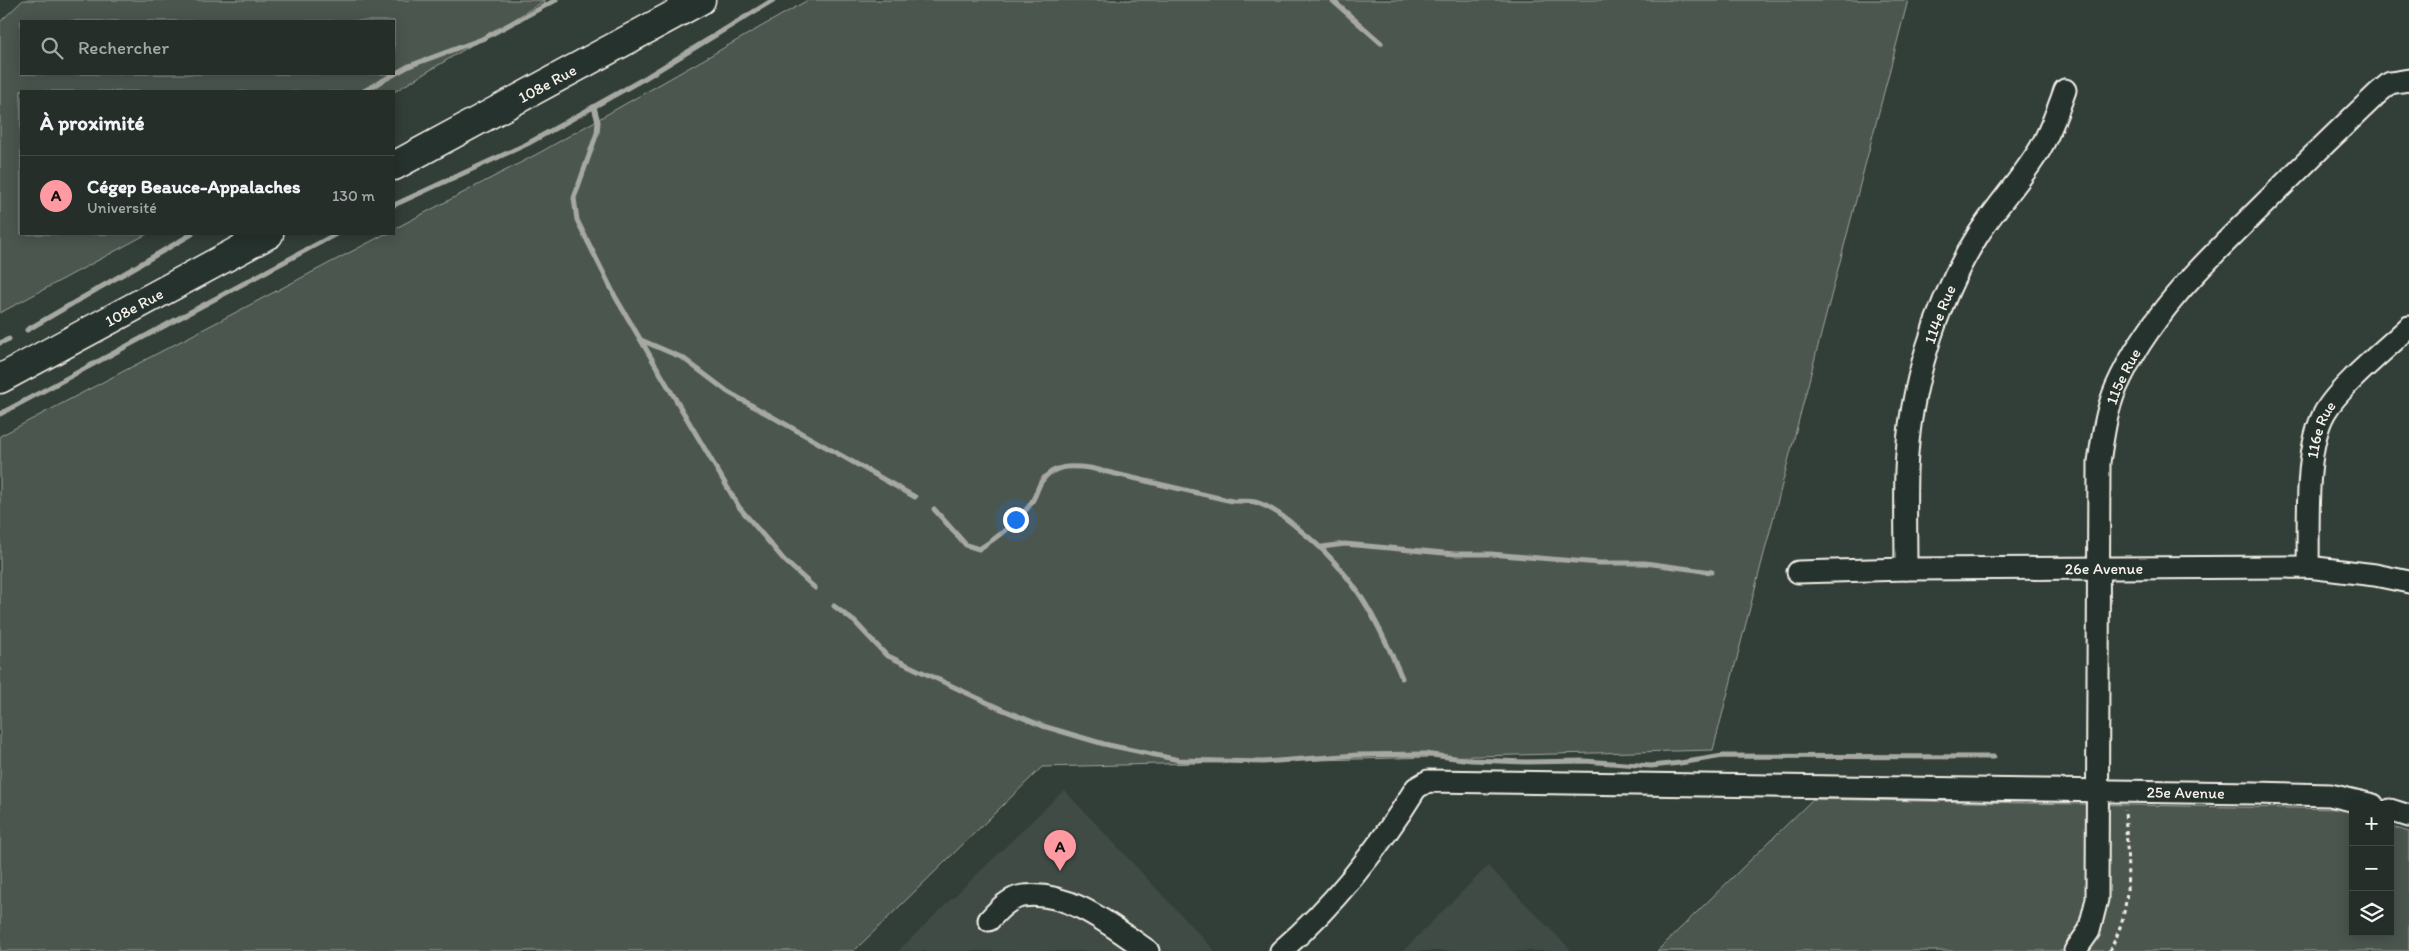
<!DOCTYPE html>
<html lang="fr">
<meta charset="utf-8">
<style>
:root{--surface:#262e2a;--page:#2e3632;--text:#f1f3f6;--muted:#a4a8a8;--line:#424a47;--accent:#ff9aa2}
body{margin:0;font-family:Itim,sans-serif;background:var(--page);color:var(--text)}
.controls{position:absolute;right:15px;bottom:15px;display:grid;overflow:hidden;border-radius:0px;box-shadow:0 2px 12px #0003}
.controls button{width:45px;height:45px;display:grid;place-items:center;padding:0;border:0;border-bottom:1px solid var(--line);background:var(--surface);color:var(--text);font:25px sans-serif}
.you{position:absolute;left:1015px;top:519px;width:18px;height:18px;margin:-12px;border:4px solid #fff;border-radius:50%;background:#1a73e8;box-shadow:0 0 0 8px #1a73e833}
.badge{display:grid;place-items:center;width:32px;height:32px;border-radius:50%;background:var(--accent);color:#111;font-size:16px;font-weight:700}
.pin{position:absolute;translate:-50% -41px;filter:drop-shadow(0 1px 2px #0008)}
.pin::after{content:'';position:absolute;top:26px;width:18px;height:15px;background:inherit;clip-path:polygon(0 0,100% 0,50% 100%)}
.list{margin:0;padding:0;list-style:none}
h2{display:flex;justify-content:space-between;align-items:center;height:65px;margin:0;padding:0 20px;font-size:21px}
h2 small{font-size:16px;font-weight:400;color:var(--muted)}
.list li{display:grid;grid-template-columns:32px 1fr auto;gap:15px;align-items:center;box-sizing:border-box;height:80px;padding:0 20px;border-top:1px solid var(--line)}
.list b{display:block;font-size:19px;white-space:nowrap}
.list p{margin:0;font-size:16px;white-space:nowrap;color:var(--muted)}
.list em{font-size:16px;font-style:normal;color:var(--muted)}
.icon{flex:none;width:28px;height:28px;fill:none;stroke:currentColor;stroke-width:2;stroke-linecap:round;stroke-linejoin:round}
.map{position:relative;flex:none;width:2409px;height:951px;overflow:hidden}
.search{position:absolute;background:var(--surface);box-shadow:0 2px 12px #0003;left:20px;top:20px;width:375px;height:55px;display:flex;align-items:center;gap:12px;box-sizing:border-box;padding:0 18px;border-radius:0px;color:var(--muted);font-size:19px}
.panel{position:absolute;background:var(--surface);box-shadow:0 2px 12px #0003;left:20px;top:90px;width:375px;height:145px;border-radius:0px}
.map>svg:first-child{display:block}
.built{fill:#404b44}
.green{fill:#4c564f;stroke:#a0a49c;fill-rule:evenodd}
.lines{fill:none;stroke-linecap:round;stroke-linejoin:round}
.stream{stroke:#a6a9a1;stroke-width:5}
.minor-casing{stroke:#f4f1e8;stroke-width:25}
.major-casing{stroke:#f4f1e8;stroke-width:31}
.path{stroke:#f4f1e8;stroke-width:3;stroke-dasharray:4 4;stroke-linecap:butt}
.minor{stroke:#26332d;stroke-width:21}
.major{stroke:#26332d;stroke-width:28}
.labels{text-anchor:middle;stroke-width:4.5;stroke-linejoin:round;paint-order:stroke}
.street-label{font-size:16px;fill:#f4f1e8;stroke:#26332d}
</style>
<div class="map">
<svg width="2409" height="951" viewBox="0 0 2409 951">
<rect width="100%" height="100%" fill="#323e38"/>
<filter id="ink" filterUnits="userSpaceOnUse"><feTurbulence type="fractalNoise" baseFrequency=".02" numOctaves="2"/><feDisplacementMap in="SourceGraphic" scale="10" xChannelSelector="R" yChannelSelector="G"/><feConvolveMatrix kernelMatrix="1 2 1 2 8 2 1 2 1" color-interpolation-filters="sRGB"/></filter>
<g filter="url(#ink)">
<path class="built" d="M1064 790 1215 951H898Z
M1488 866 1572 951H1403Z"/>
<path class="green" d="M23 0H546L394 92 21 91V234H147L0 313V22ZM394 21V74H21V21Z
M808 0H1908L1713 750 1042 767 854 951H0V436L385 234H394V229L539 153Z
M1813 799 2343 809 2353 813V932H2390V826L2409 832V951H1657Z"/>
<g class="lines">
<path class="stream" d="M1332 0 1381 43
M364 91 409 66 482 39 556 0
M594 107 598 122 597 133 574 198 577 220 616 298 739 507 785 561 815 588
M394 205 527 144 645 78 773 0
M27 330 192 234
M641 340 683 358 728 392 915 497
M0 343 9 339
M0 414 336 234
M934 509 966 545 979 549C998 537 1016 524 1029 506 1035 499 1037 489 1041 482 1053 464 1072 466 1090 468L1232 501C1239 501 1248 501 1255 502 1272 507 1287 519 1300 530 1353 572 1376 617 1402 678
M1322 547 1345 544 1455 554H1491L1599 563H1645L1712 572
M834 606 855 622 886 655 1001 709 1043 726 1104 744 1179 760 1263 762 1357 755 1424 754 1471 760 1526 762 1585 761 1651 766 1680 763 1723 756 1994 757"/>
<defs>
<g id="minor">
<path id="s1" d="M2308 567C2309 524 2304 448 2325 412 2340 386 2386 349 2409 327"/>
<path id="s2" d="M1906 569C1906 537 1905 504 1906 471 1909 390 1935 303 1978 235 1997 205 2022 179 2040 149 2051 130 2058 110 2065 90"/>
<path id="s3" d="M1798 572 1906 569 2308 567 2375 575 2409 582"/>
<path d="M2390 810 2409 816"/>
<path d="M989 920C998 910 1009 898 1023 896 1069 890 1113 927 1148 951"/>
<path id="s4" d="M1281 951C1334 905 1379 848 1416 788L1428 781 2254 793 2330 795 2373 805"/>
<path id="s5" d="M2075 951 2089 931 2097 899 2099 462C2103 437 2106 411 2116 388 2148 316 2204 263 2259 209 2298 170 2338 131 2378 93L2390 83 2409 80"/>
</g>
<g id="major">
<path id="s6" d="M394 166 701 0"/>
<path id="s7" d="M0 379 269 234"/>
</g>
</defs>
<use href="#minor" class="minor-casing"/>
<use href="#major" class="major-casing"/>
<path class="path" d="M2109 951C2135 909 2127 856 2125 810"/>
<use href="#minor" class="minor"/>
<use href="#major" class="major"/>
</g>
</g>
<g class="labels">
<g class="street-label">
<text dy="6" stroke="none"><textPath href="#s6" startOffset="174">108e Rue</textPath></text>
<text dy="6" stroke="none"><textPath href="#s7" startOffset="152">108e Rue</textPath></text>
<text dy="6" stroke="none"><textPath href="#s2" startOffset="259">114e Rue</textPath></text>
<text dy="6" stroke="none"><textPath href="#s5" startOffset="584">115e Rue</textPath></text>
<text dy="6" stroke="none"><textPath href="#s1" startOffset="139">116e Rue</textPath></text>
<text dy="6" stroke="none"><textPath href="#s3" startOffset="306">26e Avenue</textPath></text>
<text dy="6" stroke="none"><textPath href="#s4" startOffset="984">25e Avenue</textPath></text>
</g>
</g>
</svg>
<div class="controls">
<button>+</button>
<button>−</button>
<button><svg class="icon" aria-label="layers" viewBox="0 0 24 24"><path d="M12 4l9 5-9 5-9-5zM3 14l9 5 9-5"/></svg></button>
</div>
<div class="you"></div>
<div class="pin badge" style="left:1060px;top:871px">A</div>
<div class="search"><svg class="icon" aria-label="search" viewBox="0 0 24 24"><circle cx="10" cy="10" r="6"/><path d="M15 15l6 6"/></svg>Rechercher</div>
<section class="panel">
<h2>À proximité<small></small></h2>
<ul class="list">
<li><span class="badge">A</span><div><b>Cégep Beauce-Appalaches</b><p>Université</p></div><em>130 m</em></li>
</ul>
</section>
</div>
